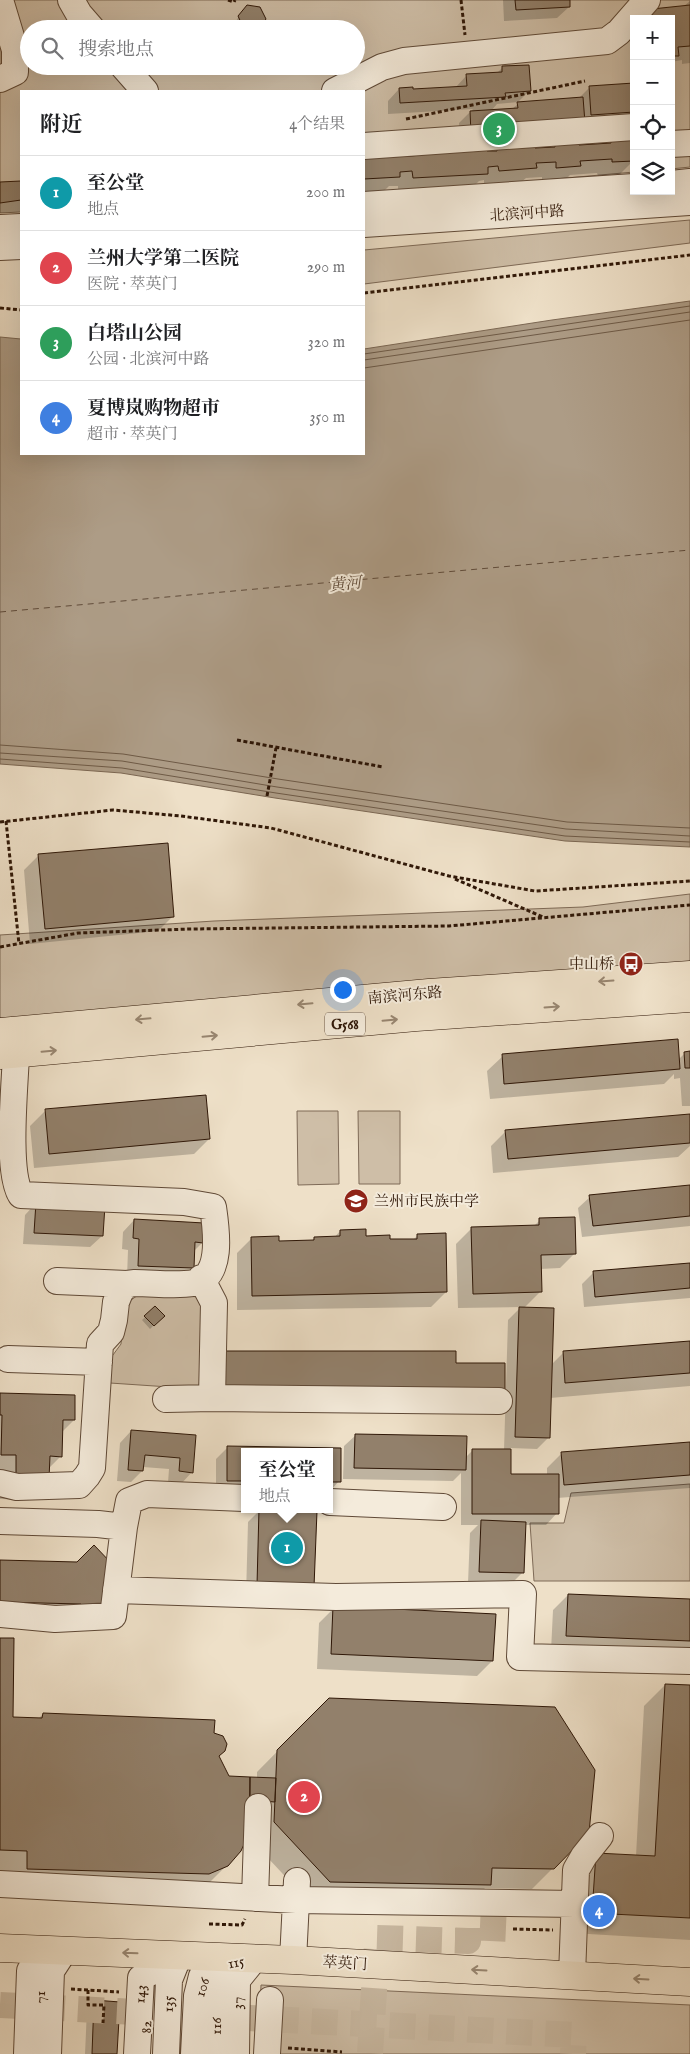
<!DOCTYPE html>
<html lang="zh">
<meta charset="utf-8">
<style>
:root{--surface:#fff;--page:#f6f6f6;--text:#202124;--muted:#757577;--line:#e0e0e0;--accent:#8f2418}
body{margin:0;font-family:"IM FELL English","Noto Serif SC",serif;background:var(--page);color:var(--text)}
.controls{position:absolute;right:15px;top:15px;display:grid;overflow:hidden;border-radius:0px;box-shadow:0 5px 20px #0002}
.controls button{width:45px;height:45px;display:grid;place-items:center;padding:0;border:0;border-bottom:1px solid var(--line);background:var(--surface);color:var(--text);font:25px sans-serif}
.you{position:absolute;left:342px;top:989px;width:18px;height:18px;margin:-12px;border:4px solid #fff;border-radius:50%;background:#1a73e8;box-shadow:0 0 0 8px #1a73e833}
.badge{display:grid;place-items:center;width:32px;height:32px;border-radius:50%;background:var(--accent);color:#fff;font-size:16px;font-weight:700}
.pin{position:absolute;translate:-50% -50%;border:2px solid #fff;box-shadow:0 1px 5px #0006}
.popup{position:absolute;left:241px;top:1448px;width:92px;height:65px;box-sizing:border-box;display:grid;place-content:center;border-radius:0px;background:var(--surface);filter:drop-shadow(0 1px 4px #0005);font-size:16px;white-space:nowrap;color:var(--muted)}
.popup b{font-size:19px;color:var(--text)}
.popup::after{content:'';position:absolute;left:50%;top:100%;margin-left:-10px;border:10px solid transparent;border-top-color:var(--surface)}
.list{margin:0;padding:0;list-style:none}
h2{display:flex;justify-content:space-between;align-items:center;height:65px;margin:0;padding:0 20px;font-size:21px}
h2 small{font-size:16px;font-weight:400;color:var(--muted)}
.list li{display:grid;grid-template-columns:32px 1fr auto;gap:15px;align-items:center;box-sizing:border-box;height:75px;padding:0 20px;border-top:1px solid var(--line)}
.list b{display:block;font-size:19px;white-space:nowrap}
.list p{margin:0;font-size:16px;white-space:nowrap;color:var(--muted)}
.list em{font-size:16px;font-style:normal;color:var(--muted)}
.icon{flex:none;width:28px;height:28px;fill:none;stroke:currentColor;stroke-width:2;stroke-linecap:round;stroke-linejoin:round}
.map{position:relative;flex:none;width:690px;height:2054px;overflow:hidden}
.search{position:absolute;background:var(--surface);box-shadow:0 5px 20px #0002;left:20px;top:20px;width:345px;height:55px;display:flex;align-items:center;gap:12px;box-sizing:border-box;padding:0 18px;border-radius:28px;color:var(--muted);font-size:19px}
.panel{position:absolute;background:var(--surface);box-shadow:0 5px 20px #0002;left:20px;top:90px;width:345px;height:365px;border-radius:0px}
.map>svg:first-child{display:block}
.green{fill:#cebea7;stroke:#7e6a57;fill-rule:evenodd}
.water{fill:#ad9c86;stroke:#7b6753}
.shadow{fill:#0003}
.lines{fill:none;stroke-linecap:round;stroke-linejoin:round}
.shore{stroke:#6e5a46;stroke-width:1}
.ferry{stroke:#614c3a;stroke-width:1;stroke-dasharray:6 5;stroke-linecap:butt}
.building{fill:#92806b;stroke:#2f1707}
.minor-tunnel{stroke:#c8b8a1;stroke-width:26;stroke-dasharray:26 13;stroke-linecap:butt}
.minor-casing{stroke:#5f4937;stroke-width:28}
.major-casing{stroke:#2f1707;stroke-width:29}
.highway-casing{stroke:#2f1707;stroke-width:29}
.path{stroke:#2f1707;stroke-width:3;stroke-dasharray:4 2.5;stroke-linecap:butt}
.minor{stroke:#f4ebdb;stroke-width:26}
.major{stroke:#eee0c8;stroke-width:28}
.highway{stroke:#eee0c8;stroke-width:28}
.oneway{stroke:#988671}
.labels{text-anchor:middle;stroke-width:4;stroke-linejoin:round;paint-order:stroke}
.shield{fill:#f4ebdb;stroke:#6a5747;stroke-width:1}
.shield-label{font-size:14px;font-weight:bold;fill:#2f1707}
.street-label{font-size:15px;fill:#2f1707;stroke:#f4ebdb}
.poi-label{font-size:15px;fill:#2f1707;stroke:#f4ebdb;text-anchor:end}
.water-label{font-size:16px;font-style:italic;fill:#614c3a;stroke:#f4ebdb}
</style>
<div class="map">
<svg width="690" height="2054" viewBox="0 0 690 2054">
<rect width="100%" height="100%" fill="#eee0c8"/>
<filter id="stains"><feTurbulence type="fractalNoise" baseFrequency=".004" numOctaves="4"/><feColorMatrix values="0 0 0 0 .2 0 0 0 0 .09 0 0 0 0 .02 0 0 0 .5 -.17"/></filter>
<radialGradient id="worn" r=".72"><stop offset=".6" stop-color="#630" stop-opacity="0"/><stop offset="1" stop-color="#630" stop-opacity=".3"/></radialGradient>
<path class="green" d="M0 0H690V167L671 169V19H634V172L364 196V91H21V212L0 213ZM29 29H356V66H29Z
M690 220V243L364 284V250Z
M690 894V963L47 1018H0V935L214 921 583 907Z
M338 1111 339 1184 298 1185 297 1111Z
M358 1111H400V1184H359Z
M141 1293 200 1297 205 1305 199 1389 110 1383V1359L121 1344 124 1305Z
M690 1484V1581H534L530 1523H564L571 1493Z
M261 1985 690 2005V2054H258Z"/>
<path class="water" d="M690 301V847L565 841 275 798 121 773 0 764V337L21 339V454H364V349L552 320Z"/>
<path class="shadow" d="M503 0H568L569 7 557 18 504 21Z
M690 1V63L682 64V60L671 62V19H644L652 10 684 6Z
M243 10 257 29H239L236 21Z
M502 68 529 91 518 102 497 104 491 111 512 109 518 104 578 99 590 87 634 85V122L460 145 459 123 473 109 388 114V101L399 89 412 91 455 88 467 75 497 73Z
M611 140 634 160 619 175 598 176 597 173 570 175 564 181 542 182V177L526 178 520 183 484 185V180L479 181 472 188 398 193V186H389L384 191 364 192V160L408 157 412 154 486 153 494 152 498 148 534 150 552 148 556 145 578 147 607 145Z
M0 183H21V212L0 213Z
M39 855 173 916 158 931 30 944 24 870Z
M685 1053H690V1106H682L680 1078 674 1079V1074L664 1084 490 1099 487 1071 503 1056 678 1060Z
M45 1111 209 1139 194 1154 34 1168 30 1126Z
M690 1115V1146L678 1157 493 1173 491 1146 506 1131Z
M690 1186V1226L582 1237 578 1208 590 1197Z
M36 1203 102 1236 90 1247 23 1244 25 1215Z
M134 1220 202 1243 194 1251 193 1268 181 1279 127 1277 128 1250 122 1249 123 1232Z
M540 1220 575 1253 560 1268 540 1269 541 1291 524 1308 551 1365 563 1353 690 1342V1386L550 1398 549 1437 537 1449 510 1448V1475H547V1468L562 1453 690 1443V1488L557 1498V1513L546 1525H524L522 1573 511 1584 468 1583 470 1533 478 1525H461V1473L453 1481 343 1479 344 1446 356 1435 465 1458 473 1450H504L508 1320 521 1307 458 1308 456 1244 472 1228 533 1227Z
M340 1231 389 1240H413L418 1235 446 1292 431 1307 237 1310V1253L252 1238 277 1242H311L314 1238H334Z
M690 1264V1298L584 1307 582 1284 594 1272Z
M155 1308 163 1316 150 1329 142 1320Z
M0 1394 74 1420 62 1432 61 1456 48 1469V1479L27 1500 0 1499Z
M131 1431 195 1436 192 1472 181 1484 168 1483 169 1469 143 1467 142 1471 131 1482 117 1481 120 1443Z
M228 1447 340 1449 339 1481 330 1491V1452H244V1492H216V1459Z
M260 1510 302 1598 246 1596 248 1522Z
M0 1561 77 1564 89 1620 67 1632 59 1625 0 1623Z
M568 1595 690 1600V1657L551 1651 553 1610Z
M334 1608 492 1661 477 1676 317 1669 319 1623Z
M0 1639 12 1718 38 1719 43 1714 213 1734 218 1757 228 1777 257 1778V1772L329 1699 588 1833 532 1889 485 1888 468 1905 309 1902 254 1843 255 1808 227 1865 206 1886 0 1871Z
M665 1685 690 1686V1940L572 1933 575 1875 596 1854 636 1856 644 1706Z
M95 2002 116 2054H85L87 2009Z"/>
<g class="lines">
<path class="shore" d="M364 354 690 306
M364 360 690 312
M364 368 690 320
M0 745 123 754 278 779 567 822 690 828
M0 753 122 761 277 787 566 829 690 836
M0 759 122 768 276 793 565 836 690 842"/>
<path class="ferry" d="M0 612 690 550"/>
</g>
<path class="building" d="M515 0H570V7L516 10Z
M247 5 260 7 266 19 259 29H244L238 16Z
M690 5V46L678 47 679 56H671V19H653L652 9Z
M529 65 531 91 505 93 506 97 400 103 399 88 413 87V89L467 86 466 74 502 72V66Z
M634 83V112L591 115 589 86Z
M583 97 585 123 471 134 470 111 518 108 517 102Z
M634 138V161L612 162V159L580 161 581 166 556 168V162L536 163 537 168 499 171 498 166 488 167V174L413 178 412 171 400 172V177L364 179V158L411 156 487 148V151H497V147L535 145V148L555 147V144L579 142V145L611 143V139Z
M21 181V200L0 203V182Z
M168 843 174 917 45 929 38 854Z
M678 1039 680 1069 504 1084 502 1054Z
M690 1051V1068H685L684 1052Z
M206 1095 210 1139 49 1154 45 1109Z
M690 1114V1143L508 1159 505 1130Z
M690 1185V1216L593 1226 589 1195Z
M36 1202 105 1205 103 1236 34 1233Z
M575 1217 576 1254 541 1255 542 1292 473 1294 471 1227 539 1225V1218Z
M134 1219 204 1223 203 1243 195 1242 194 1268 138 1266 139 1239 133 1238Z
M366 1229V1236L390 1235V1239H417V1234L446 1233 447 1292 252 1296 251 1237 279 1236V1241L314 1240V1237L340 1236V1230Z
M690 1263V1288L595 1297 593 1271Z
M155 1306 165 1316 154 1326 144 1316Z
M519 1307 554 1308 550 1438 515 1437Z
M690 1341V1373L565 1383 563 1351Z
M218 1351H456V1363H505V1393L218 1387Z
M0 1393 75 1395V1420H63L62 1457 50 1456 49 1479 16 1478V1455H1L2 1415H0Z
M131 1430 196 1435 193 1473 179 1471 180 1458 145 1455 143 1471 128 1470Z
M355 1434 467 1436 466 1470 354 1468Z
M690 1442V1475L564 1485 561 1452Z
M227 1446 341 1448V1482H330V1452H244V1481H227Z
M472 1449H511V1474H559V1514H472Z
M259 1509 317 1511 314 1587 257 1585Z
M481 1520 526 1522 524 1573 479 1572Z
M94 1545 113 1565 111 1599 88 1612 81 1604 0 1602V1560L77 1562Z
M568 1594 690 1599V1641L566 1636Z
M333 1606 496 1614 493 1661 331 1654Z
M0 1638H14L13 1717 42 1718 43 1713 215 1720 214 1733 223 1736 227 1744 225 1751 219 1756 229 1776 250 1777 249 1833 241 1851 228 1866 209 1874 27 1869V1851L0 1850Z
M665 1684 690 1685V1918L592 1913 596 1853 655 1856Z
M329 1698 555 1707 595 1770 589 1833 554 1869 492 1868 491 1885 330 1882 274 1822 277 1750Z
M250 1777 276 1778 275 1802 250 1800Z
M94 2000 120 2002 117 2054H92Z"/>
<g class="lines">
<path class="minor-tunnel" d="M377 1938 468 1941V1927L513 1929
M0 2005 574 2035 573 2054
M370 2053 377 1944"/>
<defs>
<path id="minor" d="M71 0 79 14 92 29
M123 66 145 91
M0 79 15 72V50L0 0
M335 91 382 67 404 61 607 41 619 32 647 0
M671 144 690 143
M364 146 634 127
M671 184 690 182
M364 205 634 187
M364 224 690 202
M0 228 21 227
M0 247 21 246
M201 1278 214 1303 212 1398 499 1401
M57 1281 127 1284
M8 1359 99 1362
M166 1399 212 1398
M0 1483 17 1487 79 1485 87 1476 92 1468 100 1344 111 1332 114 1320 116 1302 120 1292 127 1284 135 1283C154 1283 175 1286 194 1283 224 1277 216 1228 213 1207L184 1202 21 1195C6 1172 15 1085 16 1054
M330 1502 443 1507
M0 1521 98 1524 124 1527 113 1616 55 1619 0 1614
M124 1527 129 1501 147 1494 244 1498
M116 1590 336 1597 523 1594 520 1657 690 1661
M0 1884 296 1900 575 1904
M255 1898 258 1807
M293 1960 297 1881
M572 1975 576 1870 584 1856 600 1836
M27 2054 30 1971 64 1951
M48 2054 51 1971 64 1951
M137 2054 141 1978 179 1955
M166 2054 169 1980 179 1955
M194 2054 197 1996 202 1976 217 1962 239 1960
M215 2054 218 1985 229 1970 240 1965
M236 2054 237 1980 254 1959
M267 2054 270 2000"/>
<path id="major" d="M0 1948 293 1960 690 1982"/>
<path id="highway" d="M0 1032 429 993 690 975
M0 1055 416 1017 690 998"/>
</defs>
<use href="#minor" class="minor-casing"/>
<use href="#major" class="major-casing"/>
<use href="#highway" class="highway-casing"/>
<path class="path" d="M228 0 234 2 235 0
M461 0 465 35
M406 119 585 81
M364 293 690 255
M0 308 21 310
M237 740 383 767
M267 796 276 748
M6 821 19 944
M0 822 113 810 181 816 271 828 449 876 535 891 690 881
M455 879 543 917
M0 947 78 933 190 929 449 926 690 905
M209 1924 242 1925 245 1919
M513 1929 553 1930
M71 1989 119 1992
M88 1990V2005H104L103 2023
M288 2048 342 2052"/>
<use href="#minor" class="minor"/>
<use href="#major" class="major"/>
<use href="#highway" class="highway"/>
</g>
<defs><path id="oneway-shaft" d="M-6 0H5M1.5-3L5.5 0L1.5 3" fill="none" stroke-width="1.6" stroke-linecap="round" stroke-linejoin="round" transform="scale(1.25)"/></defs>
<g class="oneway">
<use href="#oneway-shaft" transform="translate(606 981) rotate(176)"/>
<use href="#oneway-shaft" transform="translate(305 1004) rotate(175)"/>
<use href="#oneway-shaft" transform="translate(552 1007) rotate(-4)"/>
<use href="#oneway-shaft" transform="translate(143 1019) rotate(175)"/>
<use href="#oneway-shaft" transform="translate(390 1020) rotate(-5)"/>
<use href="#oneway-shaft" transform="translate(210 1036) rotate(-5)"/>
<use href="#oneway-shaft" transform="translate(49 1051) rotate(-5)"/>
<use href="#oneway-shaft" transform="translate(130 1953) rotate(-178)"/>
<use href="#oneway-shaft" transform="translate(479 1970) rotate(-177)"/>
<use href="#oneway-shaft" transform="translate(641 1979) rotate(-177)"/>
</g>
<defs>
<symbol id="bus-disc" viewBox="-11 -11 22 22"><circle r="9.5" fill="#8f2418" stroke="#f4ebdb"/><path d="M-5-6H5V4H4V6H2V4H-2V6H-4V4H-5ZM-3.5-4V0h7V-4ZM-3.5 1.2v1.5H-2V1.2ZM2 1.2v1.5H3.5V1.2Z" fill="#fff"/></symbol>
<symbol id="school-disc" viewBox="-11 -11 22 22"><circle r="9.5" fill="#8f2418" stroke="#f4ebdb"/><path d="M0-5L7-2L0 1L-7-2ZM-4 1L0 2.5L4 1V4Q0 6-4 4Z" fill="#fff"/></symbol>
</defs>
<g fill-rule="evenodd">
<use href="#bus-disc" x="617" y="950" width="28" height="28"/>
<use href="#school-disc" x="342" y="1187" width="28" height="28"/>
</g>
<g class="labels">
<rect class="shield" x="325" y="1012.5" width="40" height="23" rx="4"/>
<g class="shield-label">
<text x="345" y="1029">G568</text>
</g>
<g class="street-label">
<text transform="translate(527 213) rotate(-4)" y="5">北滨河中路</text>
<text transform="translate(405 995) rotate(-5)" y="5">南滨河东路</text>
<text transform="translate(236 1962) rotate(-12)" y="5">115</text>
<text transform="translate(345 1963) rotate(3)" y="5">萃英门</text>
<text transform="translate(202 1987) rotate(-72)" y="5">106</text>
<text transform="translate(140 1994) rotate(-85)" y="5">143</text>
<text transform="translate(40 1997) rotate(-88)" y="5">71</text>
<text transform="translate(237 2003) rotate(-89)" y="5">37</text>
<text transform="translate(168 2004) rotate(-88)" y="5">135</text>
<text transform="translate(216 2026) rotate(-88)" y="5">116</text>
<text transform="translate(146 2027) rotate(-87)" y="5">82</text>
</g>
<g class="poi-label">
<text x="614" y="969">中山桥</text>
<text x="374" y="1206" text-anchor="start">兰州市民族中学</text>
</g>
<g class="water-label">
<text transform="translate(345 583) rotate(-6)" y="6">黄河</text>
</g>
</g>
<rect width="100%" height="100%" filter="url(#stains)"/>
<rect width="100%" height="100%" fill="url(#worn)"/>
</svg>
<div class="controls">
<button>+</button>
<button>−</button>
<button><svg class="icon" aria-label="locate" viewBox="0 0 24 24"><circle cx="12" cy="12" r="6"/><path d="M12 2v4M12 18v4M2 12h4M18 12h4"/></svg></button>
<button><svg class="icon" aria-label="layers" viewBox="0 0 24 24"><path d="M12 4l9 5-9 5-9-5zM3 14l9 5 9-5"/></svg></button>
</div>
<div class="you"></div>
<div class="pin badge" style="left:287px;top:1548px;background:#0f9aa8">1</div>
<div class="popup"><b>至公堂</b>地点</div>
<div class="pin badge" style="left:304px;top:1797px;background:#e0444e">2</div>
<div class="pin badge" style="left:499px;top:129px;background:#2e9e5b">3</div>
<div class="pin badge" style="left:599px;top:1911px;background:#3f7fe0">4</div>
<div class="search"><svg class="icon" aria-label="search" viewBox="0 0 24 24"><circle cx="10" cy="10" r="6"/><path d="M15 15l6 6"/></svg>搜索地点</div>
<section class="panel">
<h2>附近<small>4个结果</small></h2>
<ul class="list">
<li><span class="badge" style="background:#0f9aa8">1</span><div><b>至公堂</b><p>地点</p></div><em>200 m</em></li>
<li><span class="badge" style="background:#e0444e">2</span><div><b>兰州大学第二医院</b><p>医院 · 萃英门</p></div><em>290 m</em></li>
<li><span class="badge" style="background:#2e9e5b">3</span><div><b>白塔山公园</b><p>公园 · 北滨河中路</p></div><em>320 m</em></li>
<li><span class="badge" style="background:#3f7fe0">4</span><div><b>夏博岚购物超市</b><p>超市 · 萃英门</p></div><em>350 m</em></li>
</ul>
</section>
</div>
